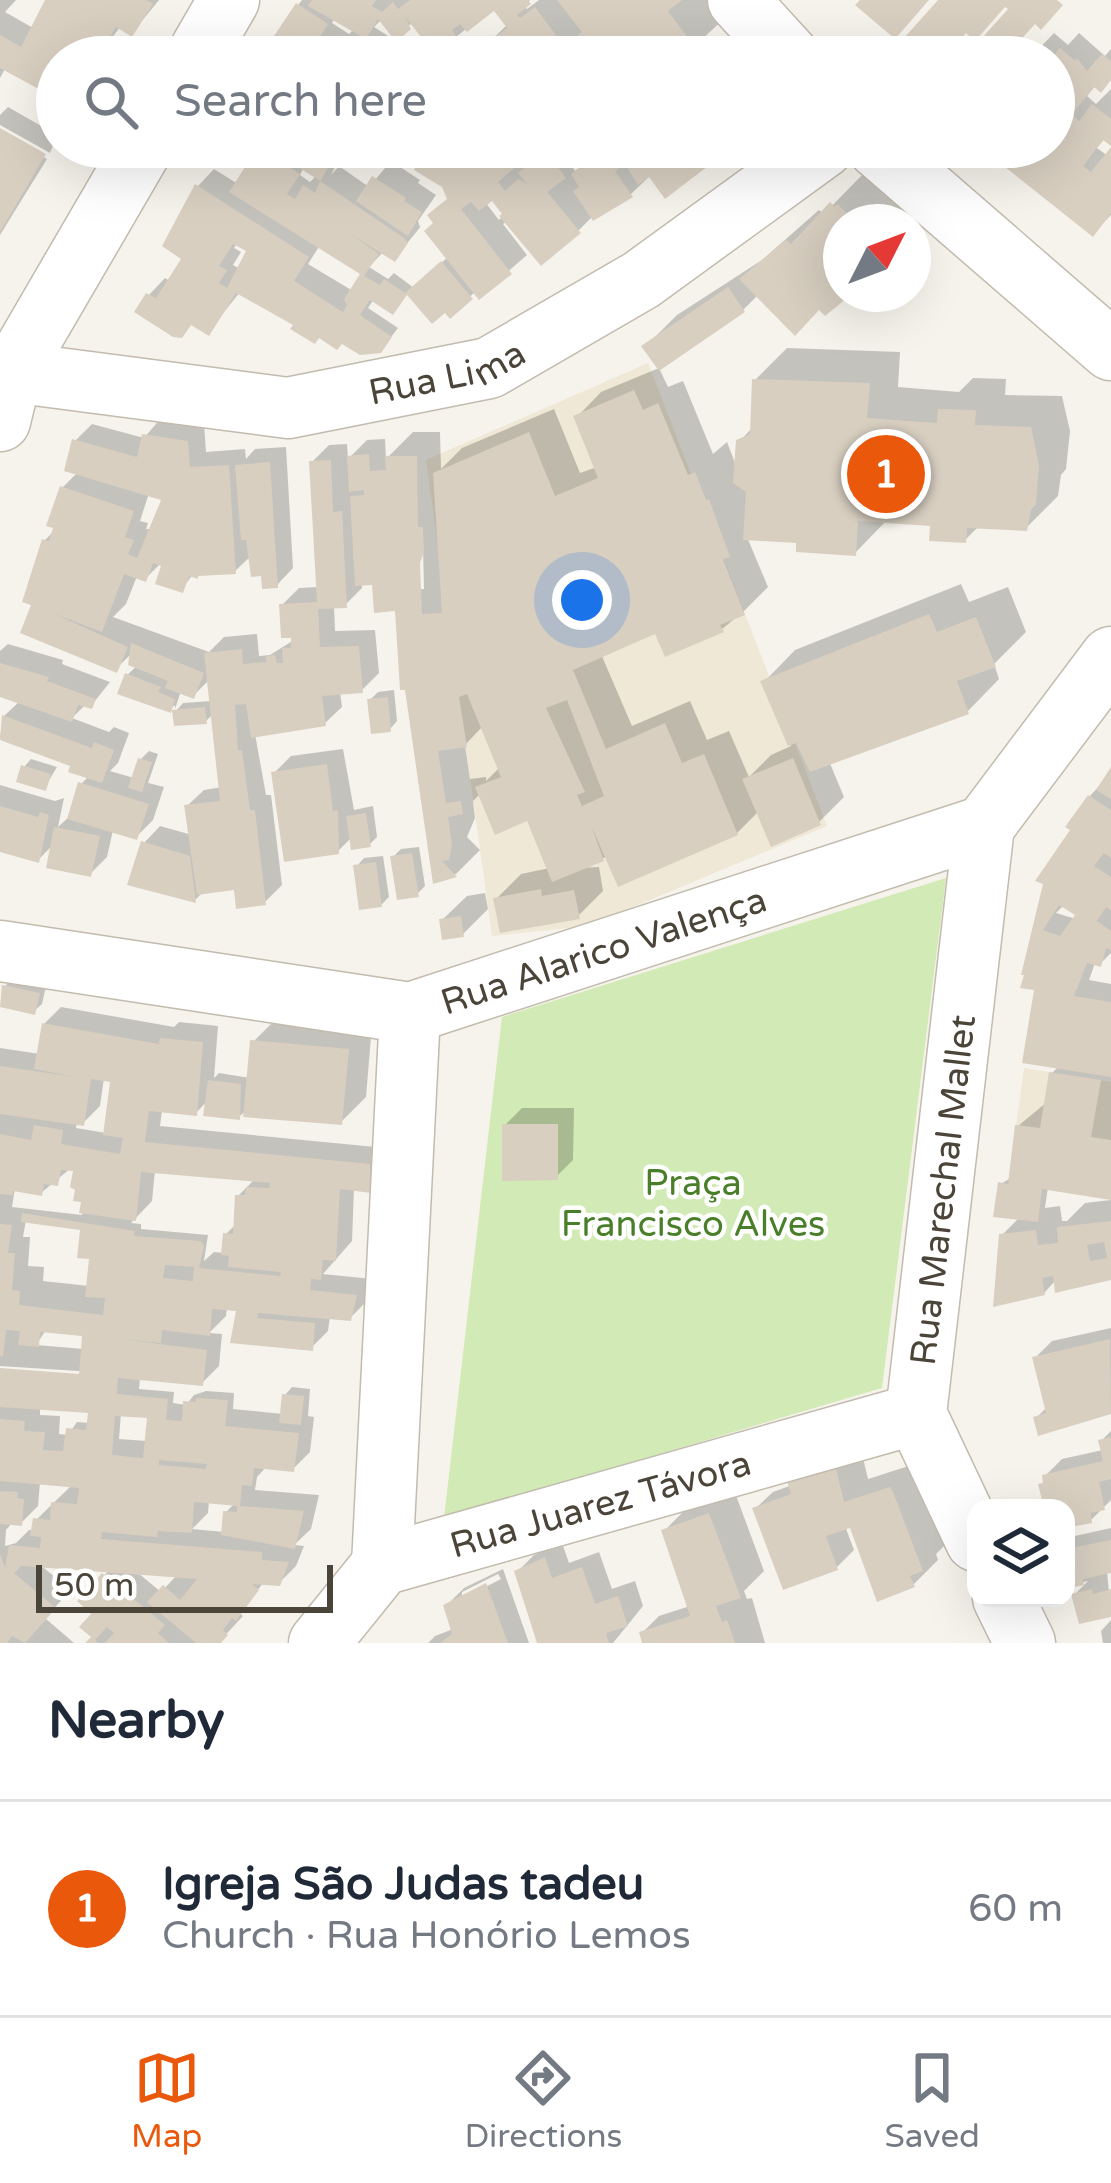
<!DOCTYPE html>
<meta charset="utf-8">
<style>
:root{--surface:#fff;--page:#f6f6f7;--text:#1f2937;--muted:#747a83;--line:#e0e1e3;--accent:#ea580c}
body{margin:0;font-family:"Varela Round",sans-serif;background:var(--page);color:var(--text)}
.controls{position:absolute;right:36px;bottom:36px;display:grid;overflow:hidden;border-radius:24px;box-shadow:0 12px 48px #0002}
.controls button{width:108px;height:108px;display:grid;place-items:center;padding:0;border:0;border-bottom:3px solid var(--line);background:var(--surface);color:var(--text);font:60px sans-serif}
.compass{position:absolute;left:823px;top:204px;width:108px;height:108px;border-radius:50%;background:var(--surface);box-shadow:0 12px 48px #0002;rotate:48deg}
.scale{position:absolute;left:36px;bottom:30px;width:297px;box-sizing:border-box;padding-left:12px;border:6px solid #4b4439;border-top:0;font-size:33px;line-height:42px;white-space:nowrap;color:#4b4439;-webkit-text-stroke:9px #fff;paint-order:stroke}
.you{position:absolute;left:582px;top:600px;width:42px;height:42px;margin:-30px;border:9px solid #fff;border-radius:50%;background:#1a73e8;box-shadow:0 0 0 18px #1a73e833}
.badge{display:grid;place-items:center;width:78px;height:78px;border-radius:50%;background:var(--accent);color:#fff;font-size:39px;font-weight:700}
.pin{position:absolute;translate:-50% -50%;border:6px solid #fff;box-shadow:0 3px 12px #0006}
.list{margin:0;padding:0;list-style:none}
h2{display:flex;justify-content:space-between;align-items:center;height:156px;margin:0;padding:0 48px;font-size:51px}
h2 small{font-size:39px;font-weight:400;color:var(--muted)}
.list li{display:grid;grid-template-columns:78px 1fr auto;gap:36px;align-items:center;box-sizing:border-box;height:216px;padding:0 48px;border-top:3px solid var(--line)}
.list b{display:block;font-size:45px;white-space:nowrap}
.list p{margin:0;font-size:39px;white-space:nowrap;color:var(--muted)}
.list em{font-size:39px;font-style:normal;color:var(--muted)}
.icon{flex:none;width:66px;height:66px;fill:none;stroke:currentColor;stroke-width:2;stroke-linecap:round;stroke-linejoin:round}
.map{position:relative;flex:none;width:1111px;height:1643px;overflow:hidden}
.search{position:absolute;background:var(--surface);box-shadow:0 12px 48px #0002;left:36px;right:36px;top:36px;height:132px;display:flex;align-items:center;gap:30px;box-sizing:border-box;padding:0 42px;border-radius:66px;color:var(--muted);font-size:45px}
.sheet{height:372px;background:var(--surface)}
nav{display:flex;justify-content:space-around;align-items:center;box-sizing:border-box;height:168px;border-top:3px solid var(--line);background:var(--surface);font-size:33px;color:var(--muted)}
nav a{display:grid;justify-items:center;gap:6px}
nav .on{color:var(--accent)}
.map>svg:first-child{display:block}
.education{fill:#efe8d6}
.green{fill:#d2eab5}
.shadow{fill:#0003;fill-rule:evenodd}
.building{fill:#d8cfc1;fill-rule:evenodd}
.lines{fill:none;stroke-linecap:round;stroke-linejoin:round}
.minor-casing{stroke:#c2bbae;stroke-width:63}
.minor{stroke:#fff;stroke-width:60}
.labels{text-anchor:middle;stroke-width:9;stroke-linejoin:round;paint-order:stroke}
.street-label{font-size:36px;fill:#4b4439;stroke:#fff}
.park-label{font-size:36px;fill:#4a7f2a;stroke:#fff}
</style>
<div class="map">
<svg width="1111" height="1643" viewBox="0 0 1111 1643">
<rect width="100%" height="100%" fill="#f6f3ec"/>
<path class="education" d="M648 363 827 826 588 926 492 936 426 460Z
M1024 1068 1111 1082V1200L1008 1184Z"/>
<path class="green" d="M946 878 882 1388 444 1518 502 1017Z"/>
<path class="shadow" d="M0 0H16L5 12 35 29 49 0H159L132 33 120 27 98 57H57V95L6 67 0 78Z
M302 0H530L524 6 527 9 539 0H715L727 16 683 57H474L508 24 494 7 442 48 451 57H407L425 37 413 22 396 38 382 19 374 27 393 39 381 57H312L298 5ZM335 18 354 29 349 34 332 23Z
M1054 33 1068 45 1079 33 1105 56 1111 49V79L1096 85 1087 96 1096 104 1111 89V142L1105 138 1097 148 1108 156 1111 152V215L1093 233 1014 162 1005 147H1054V57H1031Z
M8 107 57 135 50 153 0 125V115Z
M0 132 47 159 0 235Z
M235 147H345L331 175 339 166 369 187 391 161 420 180 418 183 436 195 418 221 420 227 422 225 395 258 384 251 369 267 388 279 394 273 414 288 448 257 437 222 449 197 432 147H566L560 152 576 172 605 147H726L718 155 651 175 631 194 593 216 579 230 507 221 503 224 527 255 480 296 476 291 450 315 408 292 400 304 374 299 368 308 398 328 388 341 343 340 297 324 240 292 208 332 149 295 165 278 170 281 185 258 166 245 198 186 214 169 238 184 249 166ZM304 167 317 175 310 182 300 175ZM492 197 506 213 499 220 485 202ZM237 243 249 250 240 269 233 265 241 252 234 248ZM320 245 365 273 353 291 308 264Z
M864 173 909 209 904 214 912 222H841V294H848L820 307 758 295 743 310 645 347 677 315 762 260 819 210 824 214Z
M787 348 900 352 898 387 959 392 973 378 1006 379 1005 395 1062 396 1070 431 1066 469 1061 475 1058 496 1026 528 979 526 965 540 933 523 887 520 855 553 799 540 747 537 768 587 743 612 722 629 657 630 601 654 632 726 690 701 707 740 729 731 749 777 771 755 791 746 764 682 795 650 961 584 969 602 1008 587 1026 632 994 664 999 679 968 711 829 761 844 797 819 822 759 811 737 833 608 856 580 868 599 867 603 891 578 916 496 899 521 874 550 868 529 817 481 793 473 801 475 818 467 837 480 850 456 874 436 881 398 608 375 582 362 583V588L345 605H334L335 631 375 630 379 673 362 690 340 692 342 707 325 723 255 734 266 795H271L282 885 265 902 236 887 204 891 195 900 144 843 160 826 192 835 187 806 204 790 222 787 214 713 206 721 176 711 183 703 212 701 210 679 193 696 181 691 175 709V705L170 709 127 675 137 666 133 652 116 669 33 608 45 540 58 527 62 488 78 472 75 441 92 424 144 438 161 418 204 424 206 452 245 449 246 459 255 449 286 447 293 568 277 585 251 556 235 571 193 574 182 589 167 557 145 579 137 576 126 604 113 617 209 652 224 637 257 634 259 656 270 655 294 640 282 605 299 588 319 587 312 462 329 445 347 444 348 459 367 440 385 439 386 459 413 432H440L441 469 462 448 554 409 580 473 597 467 577 417 601 392 659 368 668 387 683 381 713 454 727 442 737 468 739 442 753 427 755 380ZM149 493 165 498 152 529H146L148 523 140 521ZM417 548H423L424 589H419ZM483 726 500 767 486 781V777L470 779 465 745Z
M8 644 63 660 62 664 110 682 91 706 86 704 72 718 109 732 114 727 129 733 118 763 110 771 134 778 141 759 149 751 158 754 148 783 164 787 153 820 136 837 113 830 107 857 90 874 54 844 38 860 0 848V785L55 801 64 798 58 827 72 814 81 784 89 776 74 764 0 737 4 716 20 701 0 694V651Z
M394 690 397 721 390 729 370 700 378 692Z
M343 749 354 810 373 806 377 837 369 845 352 837 338 851 274 773 291 756Z
M31 759 57 767 45 787 24 767Z
M1111 773V953L1100 964 1095 963 1089 980 1111 984V1197L1048 1187 1045 1208 1060 1206 1062 1221H1067L1085 1203 1111 1200V1277L1056 1280 1044 1293 1002 1235 1020 1217 1001 1184 1012 1177 1018 1126 1047 1102 1052 1073 1059 1066 1037 988 1024 985 1072 832 1090 796ZM1064 905 1079 914 1076 919 1056 913Z
M419 847 425 886 417 894 393 857 401 849Z
M383 856 389 897 381 905 357 866 364 858Z
M485 893 488 909 463 934 442 920 467 896Z
M13 979 46 986 42 1004 34 1011 5 986Z
M61 1007 174 1027 179 1022 218 1026 214 1078 219 1073 250 1078 253 1042 278 1017 372 1025 366 1097 341 1122 247 1109 239 1117 208 1100 196 1113 162 1110 160 1126 386 1148 387 1173 370 1190 354 1188 352 1241 323 1274 372 1279 367 1301 350 1318 330 1316 328 1331 311 1348 234 1341 240 1308 227 1307 226 1316 209 1333 222 1334 219 1366 202 1383 140 1377 139 1389 174 1392 173 1403 186 1405 194 1395 206 1391 234 1393 233 1409 283 1414 285 1395 292 1387 310 1389 308 1416 314 1417 310 1452 293 1469 267 1466 257 1477 255 1490 319 1495 311 1529 294 1545 304 1546 296 1566 279 1583 264 1582 239 1613 243 1616 218 1643H89L95 1636V1614L81 1601 109 1570 39 1564 71 1590 45 1618 74 1643H0V1371L94 1378V1372L0 1366V1048L40 1054 44 1024ZM104 1078 114 1080 106 1133 76 1128 77 1122 83 1123 100 1106ZM77 1163 84 1199 82 1215 12 1207 15 1188 41 1193ZM155 1170 255 1179 238 1196 237 1223 226 1234 224 1253 214 1252 204 1261 208 1235 141 1229V1224L131 1223 152 1201ZM26 1220 84 1228 92 1256 89 1286 43 1281 44 1267 28 1266 30 1237H23ZM46 1330 85 1333 84 1349 36 1345ZM40 1407 91 1411 90 1423 77 1422 68 1435 59 1434 60 1416 40 1415ZM121 1413 150 1416 147 1441 119 1439ZM40 1482 73 1484 36 1520 34 1530H29L16 1543 5 1546 6 1530 13 1522 21 1523 38 1506ZM209 1501 235 1503 226 1512 224 1532 192 1529 208 1513ZM137 1572 177 1575 161 1592Z
M522 1108H574L573 1160 556 1177 505 1125Z
M1111 1328V1412L1036 1418 1048 1406 1035 1358 1052 1341Z
M1111 1431V1500L1091 1520 1066 1525V1508L1045 1476 1062 1459 1103 1450 1101 1441Z
M859 1441 868 1479 915 1464 946 1544 936 1554 938 1560 913 1585 851 1524 845 1526 854 1550 837 1567 756 1508 773 1492 792 1485Z
M734 1490 764 1571 744 1591 747 1599 752 1598 765 1643H645L642 1633 659 1616 690 1606 664 1531 689 1506Z
M1111 1528V1570L1107 1571 1111 1614 1074 1595 1088 1581 1066 1586V1538Z
M562 1543 569 1563 599 1552 612 1589 635 1581 643 1606 613 1643H541L517 1572 534 1555Z
M503 1569 529 1643H428L435 1636 456 1628 447 1605 464 1588ZM498 1574 501 1579 462 1599V1592Z
M1111 1620V1643H1103L1101 1631Z"/>
<path class="building" d="M45 0H146L153 4 132 37 116 27 98 57H57V99L0 68V35L21 47Z
M312 0H376L372 6 382 12 393 2 398 9 410 0H528L531 4 517 15 520 18 535 7 564 46 582 32 557 0H682L668 11 697 50 688 57H470L507 28 494 11 467 32 460 24 452 30 458 39 438 57H409L419 39 435 54 405 17 411 29 396 42 378 19 366 39 308 6Z
M860 0H929L895 39 855 5Z
M938 0H1057L1063 5 1041 30 1035 24 1005 57H965L1008 9 1005 7 975 41 966 33 945 57H905L895 48Z
M296 3 328 24 317 41 333 51 344 35 378 57H307L274 36Z
M1060 48 1075 61 1077 58 1087 71 1102 54 1111 61V80L1101 93 1094 87 1072 114 1079 121 1092 104 1111 119V146L1103 140 1083 166 1091 172 1111 147V213L1093 237 1005 167 1009 162 997 151 1001 147H1054V55Z
M0 128 46 154 0 232Z
M232 147H257L300 174 287 194 295 199 303 185 315 193 320 181 404 238 408 243 395 262 349 233 379 254 364 276 380 285 384 279 405 293 441 261 473 299 450 319 445 313 432 324 407 295 393 315 370 300 360 315 392 337 381 353 360 355 342 344 337 350 319 338 315 344 290 329 293 325 236 293 209 336 191 325 182 338 173 337 134 312 146 293 156 298 181 259 162 246 195 184 309 257 294 281 343 312 347 305 344 299 360 274 229 192 245 167 226 155ZM233 244 246 251 227 288 219 283 227 270 219 266Z
M277 147H341L320 181 274 152Z
M428 147H571L553 161 566 178 547 192 581 233 541 266 499 216 502 214 492 201 479 211 471 202 461 209 512 274 479 300 424 231 433 223 427 215 447 199 442 187 414 170ZM522 161 527 166 518 173 527 184 518 179 505 191 498 182Z
M606 147H660L666 155 676 147H713L720 157 665 199 649 177 638 185 625 164 615 171 633 197 593 221 573 191 579 187 571 174Z
M372 176 406 198 404 201 422 212 408 236 356 201Z
M830 202 835 207 837 204 857 222H841V294H852L825 316 819 310 795 336 739 279 786 240 791 244Z
M728 287 745 312 659 371 641 346Z
M752 379 870 383 867 418 937 423 938 409 976 410 975 425 1031 427 1039 465 1036 504 1031 510 1027 531 967 528 966 543 929 541 930 526 858 521 856 556 796 552V543L743 540 746 492 733 483 736 440 750 434Z
M634 390 643 410 658 403 688 475 695 472 706 500 709 499 730 557 723 559 745 615 720 625 724 632 665 657 655 634 573 670 606 749 665 723 682 763 704 754 738 835 618 887 591 825 604 861 552 882 527 821 495 835 475 787 501 777 467 694 459 697 467 747 438 751 446 803 461 801 463 814 448 817 452 845 449 860 442 861 457 877 433 884 405 690H400L395 611 374 613 372 585 355 586 350 496 364 495V490L349 492 347 456 369 454 370 471 386 470 385 456H417L418 527H423L424 552 420 563 422 614 442 613 433 473 529 432 555 496 598 478 573 416ZM567 700 604 796 582 806 577 795 585 792 546 708Z
M142 434 188 441 190 467 229 465 236 574 198 576V579L189 576 183 593 155 584 161 566 153 563 146 582 124 574 102 632 52 613 128 647 117 673 20 633 31 605 22 602 42 539 49 541 53 528 46 526 60 486 134 511 125 537 134 540 128 554 137 558 161 500 64 471 72 439 137 457Z
M331 460 333 512 342 511 347 608 318 609 320 647 359 646 363 693 322 696 326 726 251 738 246 704 235 705 238 750H242L250 810H255L266 905 236 909 234 890 197 895 184 805 220 801 204 653 242 649 243 664 266 662V656L275 655 277 663H283L282 648H291V638H281L279 604 317 602 309 461Z
M270 462 278 588 262 589 261 576 251 577 246 540H241L235 465Z
M929 614 937 632 976 617 996 667 957 681 969 714 810 772 796 743 788 746 760 681Z
M131 643 204 673 194 699 165 688 168 681 128 665Z
M0 663 49 677 47 681 96 699 92 709 78 705 72 722 0 697Z
M125 673 161 687 158 692 175 699 171 713 117 694Z
M388 697 391 732 371 734 367 699Z
M205 707 207 724 174 726 172 710Z
M2 715 92 748 94 742 114 750 102 783 68 772 70 766 0 740Z
M138 758 152 762 142 792 128 788Z
M793 758 821 825 771 847 742 779Z
M327 764 333 811 338 810 339 854 284 862 271 772Z
M21 765 51 774 46 791 16 782Z
M1111 767V799L1096 790Z
M78 782 149 804 137 840 67 819Z
M1088 795 1111 810V858L1104 853 1094 866 1111 877V910L1106 907 1097 921 1111 931V950L1106 948 1101 967 1087 963 1074 996 1111 1002V1077L1022 1063 1034 990 1020 988 1024 975H1021L1043 884 1035 881 1070 830 1065 827ZM1059 905 1075 915 1060 936 1043 930Z
M0 806 38 817 40 812 49 815 39 863 0 852Z
M366 813 371 847 351 850 346 816Z
M54 827 100 836 91 877 46 868Z
M141 841 190 856 196 903 127 885Z
M412 853 419 897 397 900 390 856Z
M376 862 382 907 359 910 353 865Z
M541 889 542 896 574 890 580 919 500 933 493 898Z
M461 916 464 937 442 940 439 919Z
M2 985 40 993 35 1015 0 1007Z
M42 1023 159 1044 160 1038 203 1042 197 1116 149 1111 145 1142 370 1164 371 1193 340 1189 336 1261 323 1260 321 1280 311 1279 310 1290 357 1295 351 1321 258 1313 257 1318 315 1323 313 1351 230 1343 236 1311 212 1309 210 1336 162 1330 161 1343 121 1339 207 1350 203 1386 118 1378 117 1394 168 1399 166 1420 182 1421 183 1401 196 1402V1398L228 1400 225 1426 299 1433 294 1472 254 1468 252 1486 242 1485 240 1506 304 1511 295 1549 221 1535 223 1511 237 1512V1506L194 1502 192 1533 158 1531 157 1537 102 1532 101 1539 262 1552V1560L289 1562 280 1586 252 1584 259 1590 236 1621 232 1618 223 1630 228 1635 221 1643H196L147 1602 163 1585 180 1600 197 1579 21 1566 14 1573 56 1608 25 1643 12 1636 7 1643H0V1554L5 1568 9 1545 40 1548 41 1537 30 1536 33 1518 50 1520 51 1502 77 1504 79 1488 0 1481V1419L25 1421 24 1431 45 1432 43 1450 63 1451 66 1428 86 1430 88 1413 0 1407V1368L79 1374 82 1336 40 1332 39 1347 18 1345 20 1331 6 1330 3 1356H0V1224L12 1225 8 1253H15L12 1290 20 1291 19 1305 103 1315 105 1298 85 1297 89 1259 77 1258 80 1230 21 1222 22 1213 135 1231 134 1236 201 1241 204 1246 199 1268 280 1276 281 1272 228 1267 229 1256 221 1255 223 1233 233 1234 235 1195H245L246 1187 269 1188 270 1183 141 1172 136 1221 79 1213 81 1202 73 1201 75 1190 70 1187 73 1171 61 1170 58 1186 44 1184 42 1196 13 1191V1195L0 1194V1134L31 1140 34 1125 63 1130 61 1144 120 1154 123 1138 103 1135 110 1082 91 1079 84 1126 0 1114V1066L76 1077 34 1069ZM165 1265 194 1267 193 1281 163 1278ZM115 1416 147 1418 143 1458 112 1455ZM159 1460 207 1464 206 1469 159 1465Z
M250 1040 349 1049 342 1125 243 1117Z
M1049 1072 1101 1080 1091 1137 1111 1140V1200L1042 1189 1038 1222 993 1217 998 1182 1008 1184 1015 1125 1040 1128Z
M208 1080 241 1084 240 1120 203 1116Z
M502 1124H558V1180L502 1181Z
M1111 1221V1280L1055 1293 1053 1276 1042 1278 1045 1295 993 1307 999 1234 1036 1230 1038 1245 1058 1243 1057 1227ZM1104 1242 1107 1258 1090 1261 1087 1245Z
M1110 1339 1111 1414 1038 1436 1033 1417 1046 1413 1032 1357Z
M282 1394 304 1396 301 1425 279 1423Z
M1111 1437V1479L1099 1482 1105 1510 1091 1513 1092 1523 1066 1528V1508H1044L1038 1484 1043 1483 1042 1475 1103 1461 1098 1440Z
M835 1465 844 1502 890 1487 893 1492 923 1571 910 1576 915 1587 877 1602 850 1528 826 1536 838 1570 783 1590 752 1508 791 1494 787 1481Z
M0 1491 18 1492 17 1498 24 1499 22 1526 0 1524Z
M709 1513 741 1598 716 1606 722 1622 727 1620 735 1643H642L639 1632 690 1616 661 1530Z
M1111 1540V1573L1083 1579 1084 1585 1066 1589V1549Z
M545 1557 552 1578 582 1567 595 1604 618 1596 628 1626 606 1633 609 1643H537L514 1571Z
M102 1573 165 1625 158 1633 169 1643H105L114 1633 107 1627 95 1640 98 1643H85L91 1637 79 1627 91 1614 77 1601Z
M486 1583 508 1643H440L452 1634 443 1605Z
M1092 1589 1093 1594 1111 1589V1617L1079 1624 1071 1594Z"/>
<g class="lines">
<defs>
<g id="minor">
<path d="M738 0 790 57"/>
<path d="M196 57 229 0"/>
<path d="M877 147 1111 350"/>
<path id="s1" d="M12 372 288 408 489 368 641 280 824 147"/>
<path d="M0 421 12 372 143 147"/>
<path d="M984 826 1111 657"/>
<path id="s2" d="M0 951 410 1013 984 826"/>
<path id="s3" d="M976 1541 916 1414 984 826"/>
<path d="M382 1565 410 1013"/>
<path d="M1003 1598 1025 1643"/>
<path id="s4" d="M319 1643 382 1565 916 1414"/>
</g>
</defs>
<use href="#minor" class="minor-casing"/>
<use href="#minor" class="minor"/>
</g>
<g class="labels">
<g class="street-label">
<text dy="13" stroke="none"><textPath href="#s1" startOffset="441">Rua Lima</textPath></text>
<text dy="13" stroke="none"><textPath href="#s2" startOffset="618">Rua Alarico Valença</textPath></text>
<text dy="13" stroke="none"><textPath href="#s3" startOffset="366">Rua Marechal Mallet</textPath></text>
<text dy="13" stroke="none"><textPath href="#s4" startOffset="327">Rua Juarez Távora</textPath></text>
</g>
<g class="park-label">
<text x="693" y="1195">Praça<tspan x="693" dy="41">Francisco Alves</tspan></text>
</g>
</g>
</svg>
<div class="controls">
<button><svg class="icon" aria-label="layers" viewBox="0 0 24 24"><path d="M12 4l9 5-9 5-9-5zM3 14l9 5 9-5"/></svg></button>
</div>
<svg class="compass" viewBox="-18 -18 36 36"><path d="M0-13l5 13h-10z" fill="#e53935"/><path d="M0 13l5-13h-10z" fill="#747a83"/></svg>
<div class="scale">50 m</div>
<div class="you"></div>
<div class="pin badge" style="left:886px;top:474px">1</div>
<div class="search"><svg class="icon" aria-label="search" viewBox="0 0 24 24"><circle cx="10" cy="10" r="6"/><path d="M15 15l6 6"/></svg>Search here</div>
</div>
<section class="sheet">
<h2>Nearby<small></small></h2>
<ul class="list">
<li><span class="badge">1</span><div><b>Igreja São Judas tadeu</b><p>Church · Rua Honório Lemos</p></div><em>60 m</em></li>
</ul>
</section>
<nav>
<a class="on"><svg class="icon" aria-label="map" viewBox="0 0 24 24"><path d="M3 6l6-2 6 2 6-2v14l-6 2-6-2-6 2zM9 4v14M15 6v14"/></svg>Map</a>
<a><svg class="icon" aria-label="directions" viewBox="0 0 24 24"><path d="M12 3l9 9-9 9-9-9zM9 14v-3h6M13 9l2 2-2 2"/></svg>Directions</a>
<a><svg class="icon" aria-label="saved" viewBox="0 0 24 24"><path d="M7 4h10v16l-5-4-5 4z"/></svg>Saved</a>
</nav>
